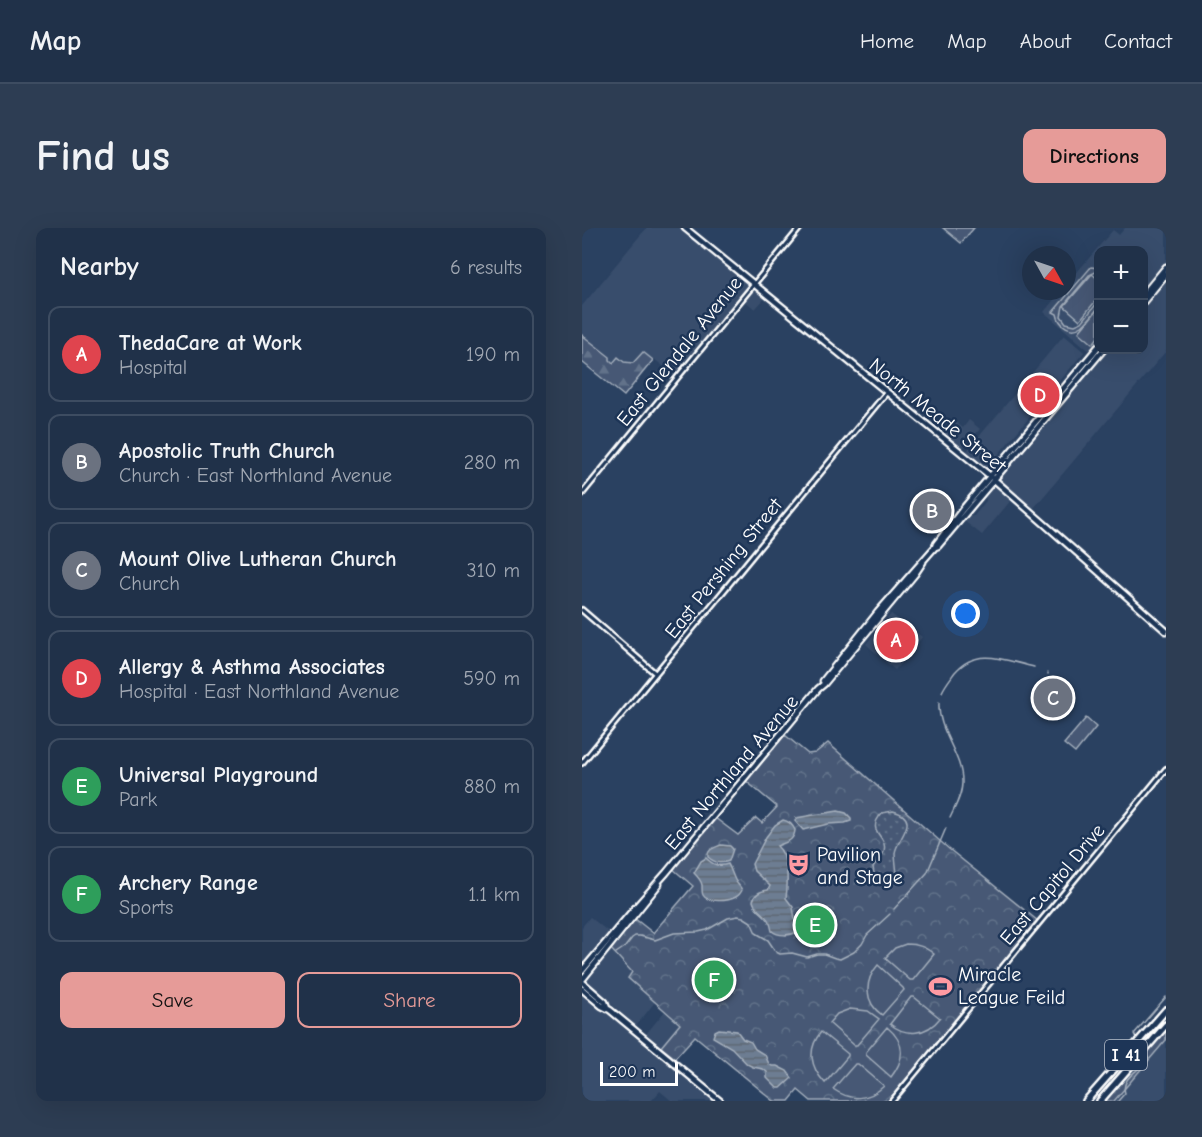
<!DOCTYPE html>
<meta charset="utf-8">
<style>
:root{--surface:#203149;--page:#2d3d53;--text:#f1f3f6;--muted:#a2a9b4;--line:#3d4c61;--accent:#e69b98}
body{margin:0;font-family:"Comic Neue",sans-serif;background:var(--page);color:var(--text)}
.controls{position:absolute;right:18px;top:18px;display:grid;overflow:hidden;border-radius:12px;box-shadow:0 6px 24px #0002}
.controls button{width:54px;height:54px;display:grid;place-items:center;padding:0;border:0;border-bottom:2px solid var(--line);background:var(--surface);color:var(--text);font:30px sans-serif}
.compass{position:absolute;left:440px;top:18px;width:54px;height:54px;border-radius:50%;background:var(--surface);box-shadow:0 6px 24px #0002;rotate:130deg}
.scale{position:absolute;left:18px;bottom:15px;width:78px;box-sizing:border-box;padding-left:6px;border:3px solid #fff;border-top:0;font-size:16px;line-height:21px;white-space:nowrap;color:#fff;-webkit-text-stroke:4px #1d3557;paint-order:stroke}
.you{position:absolute;left:384px;top:386px;width:21px;height:21px;margin:-15px;border:4px solid #fff;border-radius:50%;background:#1a73e8;box-shadow:0 0 0 9px #1a73e833}
.badge{display:grid;place-items:center;width:39px;height:39px;border-radius:50%;background:var(--accent);color:#fff;font-size:20px;font-weight:700}
.pin{position:absolute;translate:-50% -50%;border:3px solid #fff;box-shadow:0 2px 6px #0006}
.list{margin:0;padding:0;list-style:none}
h2{display:flex;justify-content:space-between;align-items:center;height:78px;margin:0;padding:0 24px;font-size:26px}
h2 small{font-size:20px;font-weight:400;color:var(--muted)}
.list li{display:grid;grid-template-columns:39px 1fr auto;gap:18px;align-items:center;box-sizing:border-box;height:96px;margin:0 12px 12px;padding:0 12px;border:2px solid var(--line);border-radius:12px}
.list b{display:block;font-size:22px;white-space:nowrap}
.list p{margin:0;font-size:20px;white-space:nowrap;color:var(--muted)}
.list em{font-size:20px;font-style:normal;color:var(--muted)}
.actions{display:flex;gap:12px;padding:18px 24px}
.actions a{flex:1;padding:14px 0;border:2px solid var(--accent);border-radius:12px;text-align:center;font-size:21px;color:var(--accent)}
.actions .main{background:var(--accent);color:#111}
.map{position:relative;flex:none;width:584px;height:873px;overflow:hidden;border-radius:12px}
header{display:flex;align-items:center;gap:36px;box-sizing:border-box;height:84px;padding:0 30px;background:var(--surface);border-bottom:2px solid var(--line)}
header strong{font-size:28px}
nav{display:flex;gap:33px;margin-inline-start:auto;font-size:21px}
.intro{display:flex;align-items:center;justify-content:space-between;box-sizing:border-box;height:144px;padding:0 36px}
h1{margin:0;font-size:42px}
.button{padding:15px 27px;border-radius:12px;background:var(--accent);color:#111;font-size:21px;font-weight:700}
main{display:flex;gap:36px;padding:0 36px}
aside{flex:1;background:var(--surface);border-radius:12px;box-shadow:0 6px 24px #0002}
.map>svg:first-child{display:block}
.built{fill:#394e6c}
.grass{fill:url(#grass-tufts);stroke:#a2acba;stroke-width:1.5}
.forest{fill:url(#forest-firs);stroke:#a2acba;stroke-width:1.5}
.park{fill:url(#park-crowns);stroke:#a2acba;stroke-width:1.5}
.garden{fill:url(#garden-dots);stroke:#a2acba;stroke-width:1.5}
.pitch{fill:#465975;stroke:#a2acba;stroke-width:1.5}
.water{fill:url(#water-rules);stroke:#a7b1be;stroke-width:1.5}
.lines{fill:none;stroke-linecap:round;stroke-linejoin:round}
.stream{stroke:#a7b1be;stroke-width:1.5}
.minor-casing{stroke:#fff;stroke-width:8}
.major-casing{stroke:#fff;stroke-width:9}
.highway-casing{stroke:#fff;stroke-width:10}
.minor{stroke:#1d3557;stroke-width:3}
.major{stroke:#1d3557;stroke-width:4.5}
.highway{stroke:#1d3557;stroke-width:5}
.labels{text-anchor:middle;stroke-width:5;stroke-linejoin:round;paint-order:stroke}
.shield{fill:#1d3557;stroke:#bbc2cd;stroke-width:1.5}
.shield-label{font-size:18px;font-weight:bold;fill:#fff}
.street-label{font-size:20px;fill:#fff;stroke:#1d3557}
.poi-label{font-size:20px;fill:#fff;stroke:#1d3557;text-anchor:start}
</style>
<header>
<strong>Map</strong>
<nav><a>Home</a><a>Map</a><a>About</a><a>Contact</a></nav>
</header>
<div class="intro"><h1>Find us</h1><a class="button">Directions</a></div>
<main>
<aside>
<h2>Nearby<small>6 results</small></h2>
<ul class="list">
<li><span class="badge" style="background:#e0444e">A</span><div><b>ThedaCare at Work</b><p>Hospital</p></div><em>190 m</em></li>
<li><span class="badge" style="background:#6b7280">B</span><div><b>Apostolic Truth Church</b><p>Church · East Northland Avenue</p></div><em>280 m</em></li>
<li><span class="badge" style="background:#6b7280">C</span><div><b>Mount Olive Lutheran Church</b><p>Church</p></div><em>310 m</em></li>
<li><span class="badge" style="background:#e0444e">D</span><div><b>Allergy &amp; Asthma Associates</b><p>Hospital · East Northland Avenue</p></div><em>590 m</em></li>
<li><span class="badge" style="background:#2e9e5b">E</span><div><b>Universal Playground</b><p>Park</p></div><em>880 m</em></li>
<li><span class="badge" style="background:#2e9e5b">F</span><div><b>Archery Range</b><p>Sports</p></div><em>1.1 km</em></li>
</ul>
<div class="actions"><a class="main">Save</a><a>Share</a></div>
</aside>
<div class="map">
<svg width="584" height="873" viewBox="0 0 584 873">
<defs>
<pattern id="grass-tufts" width="24" height="20" patternUnits="userSpaceOnUse" patternTransform="scale(1.5)"><rect width="24" height="20" fill="#465975"/><path d="M3 7l-1-3M5 7V3M7 7l1-3M15 17l-1-3M17 17v-4M19 17l1-3" fill="none" stroke="#62728a"/></pattern>
<pattern id="forest-firs" width="22" height="20" patternUnits="userSpaceOnUse" patternTransform="scale(1.5)"><rect width="22" height="20" fill="#465975"/><path d="M5 1l3.5 6h-7zM16 11l3.5 6h-7z" fill="#62728a"/></pattern>
<pattern id="park-crowns" width="20" height="18" patternUnits="userSpaceOnUse" patternTransform="scale(1.5)"><rect width="20" height="18" fill="#465975"/><path d="M2 6a3 3 0 1 1 6 0M12 15a3 3 0 1 1 6 0" fill="none" stroke="#62728a"/></pattern>
<pattern id="garden-dots" width="8" height="8" patternUnits="userSpaceOnUse" patternTransform="scale(1.5)"><rect width="8" height="8" fill="#465975"/><path d="M2 2h.1M6 6h.1" fill="none" stroke="#62728a" stroke-width="1.8" stroke-linecap="round"/></pattern>
<pattern id="water-rules" width="6" height="5" patternUnits="userSpaceOnUse" patternTransform="scale(1.5)"><rect width="6" height="5" fill="#6d7d92"/><path d="M0 2.5h6" fill="none" stroke="#5e6772"/></pattern>
</defs>
<rect width="100%" height="100%" fill="#2a4161"/>
<filter id="ink" filterUnits="userSpaceOnUse"><feTurbulence type="fractalNoise" baseFrequency=".0167" numOctaves="2"/><feDisplacementMap in="SourceGraphic" scale="12" xChannelSelector="R" yChannelSelector="G"/><feConvolveMatrix kernelMatrix="1 2 1 2 8 2 1 2 1" color-interpolation-filters="sRGB"/></filter>
<g filter="url(#ink)">
<path class="built" d="M65 0H99L165 55 166 58 93 147 72 131 71 132 61 124 51 135H31L27 132 28 129 0 107V78L56 10Z
M543 0H584V36L562 62V22H516V117L510 125 462 84 479 63H485V56L531 2 537 7Z
M584 51V123L451 281 416 251 525 122H562V78Z
M172 60 184 69 173 81 162 72Z
M482 107 502 124 405 240 385 223Z
M370 191 381 200 387 192 398 201 380 221 359 204Z
M413 257 430 271 400 307 381 292 384 289 392 288 404 273 403 265 410 258Z
M309 386 340 409 313 442 284 416Z
M8 689 29 706 0 738V699Z
M28 720 50 745 46 750 73 774 54 798 5 754V750Z
M0 764 133 873H90L78 863 69 873H0Z
M83 783 98 796 79 819 64 806Z
M584 812V873H532L583 814Z"/>
<path class="grass" d="M584 802V812L532 873H522Z"/>
<path class="forest" d="M0 107 28 129V132L31 135 36 129 42 134 51 135 61 124 71 132 42 168 0 134Z"/>
<path class="park" d="M203 507 226 526 233 525 246 515 367 621 456 693 306 873H229L216 862 207 873H192L113 808 93 830 79 819 98 796 46 750 50 744 28 720 52 690 71 705 111 658 91 641 133 590 156 607 174 590 180 595 195 579 164 553Z"/>
<path class="garden" d="M311 583C341 591 314 611 313 625 313 632 315 642 315 649H304L292 646 291 639C294 634 300 628 302 624 307 607 282 605 300 585Z"/>
<path class="pitch" d="M361 0H392L379 15Z
M509 39 516 40V43L507 47 481 78 479 88 484 95 493 97 500 94 516 74V80C511 86 506 93 500 98 489 106 477 97 475 86L471 84Z
M510 46 516 51V70L498 92 482 78Z
M516 81V109L511 116 497 104Z
M504 490 514 499 493 525 482 516Z
M324 716C336 716 343 719 352 726L331 752H328L303 730 313 720Z
M296 737 321 760 322 762 300 787C282 774 282 753 296 737Z
M329 769H332L358 790C345 807 324 809 308 796Z
M268 781 286 783 297 791 275 817H272L247 795 255 786Z
M305 799C323 814 324 830 309 849L284 827V824Z
M239 804 266 826V828L243 855C228 839 225 821 239 804Z
M273 836H276L302 858C286 873 268 873 251 861Z"/>
<path class="water" d="M256 583 264 585 269 590V593L263 595 246 596 221 602 213 593 214 590Z
M201 592C207 593 211 598 213 602 212 614 203 614 195 618 207 628 206 655 204 670L211 679 213 691 216 699 215 704C208 708 196 708 190 703 187 684 175 687 171 673 172 665 179 663 186 662L188 658 172 643 170 636 184 609 193 597Z
M139 617 148 618 151 621 147 633C138 636 133 635 126 629 125 621 132 620 139 617Z
M124 630C131 637 137 639 146 636 149 641 150 646 153 652 155 656 158 658 160 662 158 666 158 667 154 669 147 673 125 675 121 667 120 666 120 658 120 657 119 652 115 648 112 645L119 633Z
M137 801 155 803 161 811 169 814 173 821 183 827 187 836 190 838H195L205 843 210 850 199 860H195L185 850V844L181 841 171 839 165 836 150 820 131 809 133 803Z"/>
<g class="lines">
<path class="stream" d="M466 445V446
M360 464C363 457 368 451 373 444 396 418 424 433 452 439
M357 474C355 503 381 527 380 555 380 567 373 579 368 590
M312 681 345 645 364 600
M34 725 43 719 50 710 53 708H58L73 712 92 705 116 704 125 702 146 690 156 688 161 689 169 694 174 705 186 712 194 724 198 726 210 725 225 729 235 726H242L253 730 258 731 272 724 280 716 285 707 308 686
M554 810 552 806 584 769
M536 873 543 865C538 849 560 842 566 830L564 827"/>
<defs>
<path id="minor" d="M0 266 218 0
M0 382 73 445
M0 535 305 164
M310 873 584 541"/>
<path id="major" d="M103 0 408 248 584 403
M562 66 584 39
M562 73 584 46
M353 319 354 316 380 282 516 119
M241 453 296 384 353 319 356 318 521 122
M0 743 52 681 84 645 236 461 242 456 333 346 341 334
M0 752 77 656
M0 754 23 774 25 779
M0 761 20 778 28 782 138 873"/>
<path id="highway" d="M504 873 584 782
M518 873 584 797"/>
</defs>
<use href="#minor" class="minor-casing"/>
<use href="#major" class="major-casing"/>
<use href="#highway" class="highway-casing"/>
<use href="#minor" class="minor"/>
<use href="#major" class="major"/>
<use href="#highway" class="highway"/>
</g>
</g>
<defs>
<symbol id="theatre-bare" viewBox="-9 -9 18 18"><path d="M-5-5.5Q0-4 5-5.5V0Q5 5 0 6Q-5 5-5 0ZM-3.3-2.5H-1v1.5H-3.3ZM1-2.5H3.3v1.5H1ZM-2.8 1Q0 5.5 2.8 1Z" fill="#ff9aa2" stroke="#1d3557" stroke-width="2.5" paint-order="stroke"/></symbol>
<symbol id="stadium-bare" viewBox="-9 -9 18 18"><path d="M0-5a6.5 5 0 1 0 0 10a6.5 5 0 1 0 0-10ZM-3.5-1.8h7v3.6h-7Z" fill="#ff9aa2" stroke="#1d3557" stroke-width="2.5" paint-order="stroke"/></symbol>
</defs>
<g fill-rule="evenodd">
<use href="#theatre-bare" x="200" y="620" width="33" height="33"/>
<use href="#stadium-bare" x="342" y="742" width="33" height="33"/>
</g>
<g class="labels">
<rect class="shield" x="523" y="812" width="42" height="30" rx="4.5"/>
<g class="shield-label">
<text x="544" y="833">I 41</text>
</g>
<g class="street-label">
<text transform="translate(97 123) rotate(-51)" y="7">East Glendale Avenue</text>
<text transform="translate(356 187) rotate(39)" y="7">North Meade Street</text>
<text transform="translate(141 340) rotate(-51)" y="7">East Pershing Street</text>
<text transform="translate(149 544) rotate(-50)" y="7">East Northland Avenue</text>
<text transform="translate(470 656) rotate(-50)" y="7">East Capitol Drive</text>
</g>
<g class="poi-label">
<text x="235" y="633">Pavilion<tspan x="235" dy="23">and Stage</tspan></text>
<text x="376" y="753">Miracle<tspan x="376" dy="23">League Feild</tspan></text>
</g>
</g>
</svg>
<div class="controls">
<button>+</button>
<button>−</button>
</div>
<svg class="compass" viewBox="-18 -18 36 36"><path d="M0-13l5 13h-10z" fill="#e53935"/><path d="M0 13l5-13h-10z" fill="#a2a9b4"/></svg>
<div class="scale">200 m</div>
<div class="you"></div>
<div class="pin badge" style="left:314px;top:412px;background:#e0444e">A</div>
<div class="pin badge" style="left:350px;top:283px;background:#6b7280">B</div>
<div class="pin badge" style="left:471px;top:470px;background:#6b7280">C</div>
<div class="pin badge" style="left:458px;top:167px;background:#e0444e">D</div>
<div class="pin badge" style="left:233px;top:697px;background:#2e9e5b">E</div>
<div class="pin badge" style="left:132px;top:752px;background:#2e9e5b">F</div>
</div>
</main>
